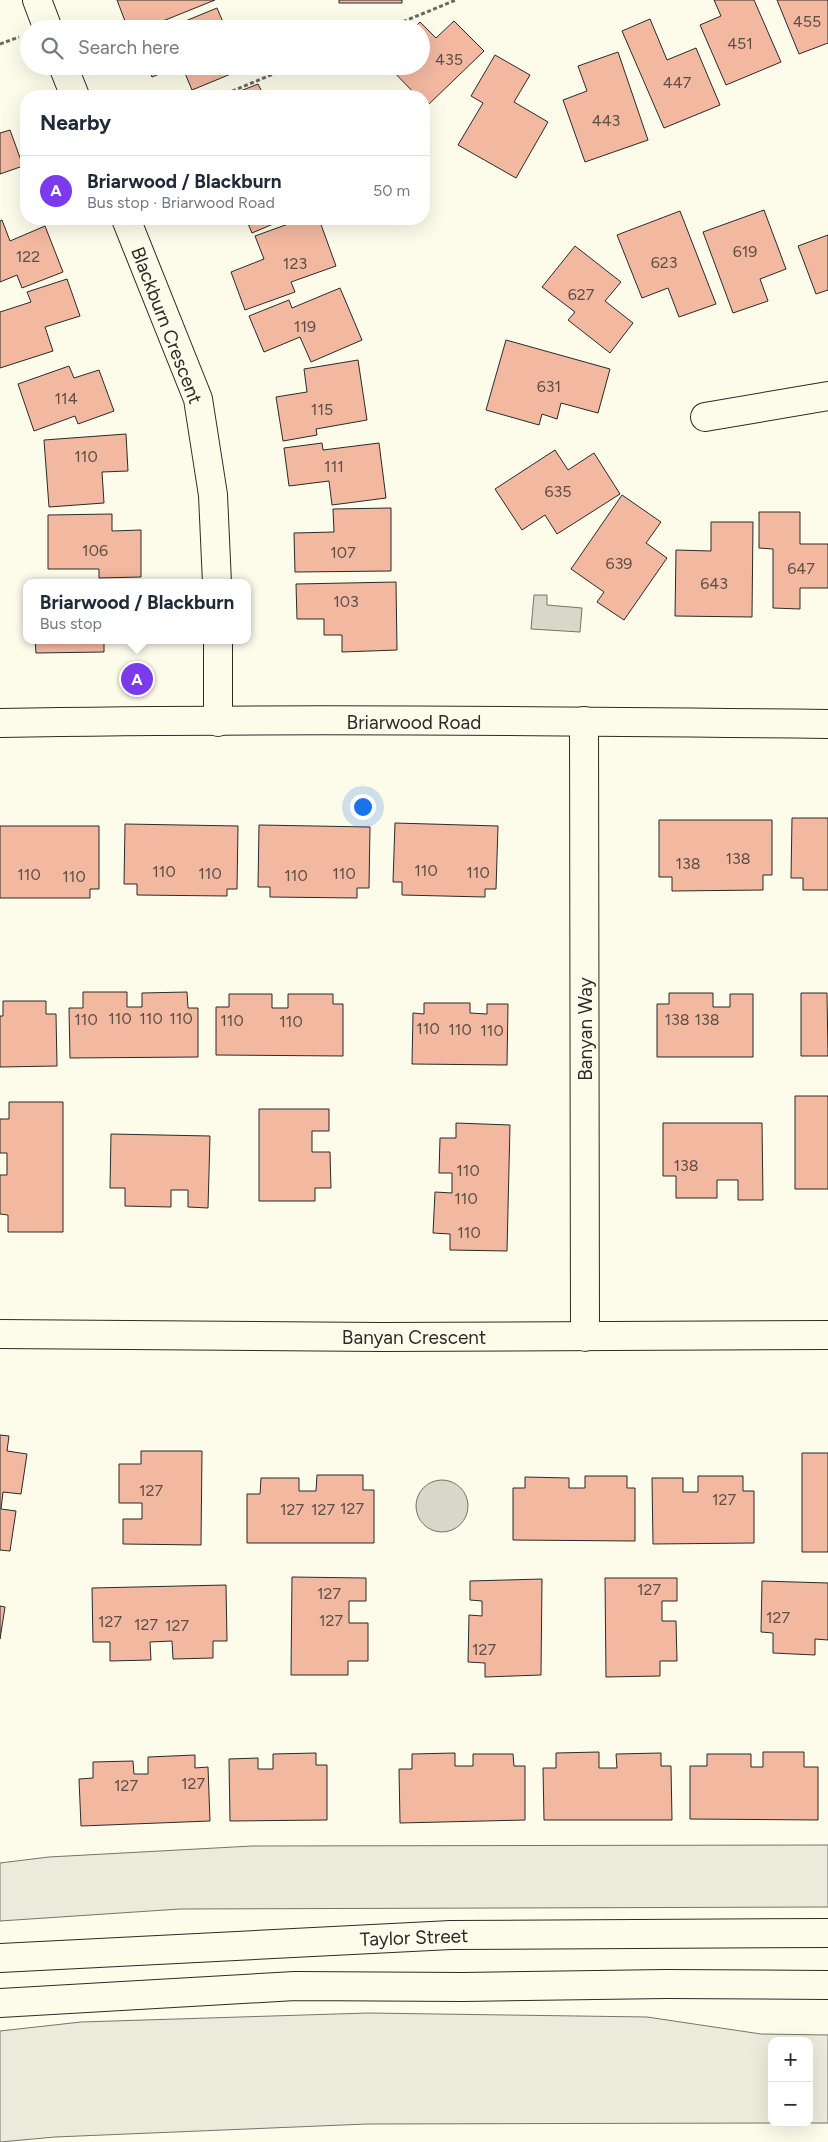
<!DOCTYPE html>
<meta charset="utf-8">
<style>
:root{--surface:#fff;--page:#f6f6f7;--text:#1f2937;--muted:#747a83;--line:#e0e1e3;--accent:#7c3aed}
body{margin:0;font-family:Figtree,sans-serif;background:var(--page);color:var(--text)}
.controls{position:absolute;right:15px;bottom:15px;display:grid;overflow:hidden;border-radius:10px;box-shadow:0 5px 20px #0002}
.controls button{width:45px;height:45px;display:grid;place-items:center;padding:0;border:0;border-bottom:1px solid var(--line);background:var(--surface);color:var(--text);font:25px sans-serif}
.you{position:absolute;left:362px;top:806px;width:18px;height:18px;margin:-12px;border:4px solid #fff;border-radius:50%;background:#1a73e8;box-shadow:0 0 0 8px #1a73e833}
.badge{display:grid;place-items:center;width:32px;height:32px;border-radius:50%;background:var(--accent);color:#fff;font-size:16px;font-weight:700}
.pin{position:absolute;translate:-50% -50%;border:2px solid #fff;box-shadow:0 1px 5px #0006}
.popup{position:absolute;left:23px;top:579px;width:228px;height:65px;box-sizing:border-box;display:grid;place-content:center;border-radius:10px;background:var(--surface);filter:drop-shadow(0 1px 4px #0005);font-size:16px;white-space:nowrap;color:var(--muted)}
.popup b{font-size:19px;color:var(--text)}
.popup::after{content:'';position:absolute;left:50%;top:100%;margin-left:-10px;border:10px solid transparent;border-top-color:var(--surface)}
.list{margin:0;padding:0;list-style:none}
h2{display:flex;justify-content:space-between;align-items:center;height:65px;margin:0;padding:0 20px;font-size:21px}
h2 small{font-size:16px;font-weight:400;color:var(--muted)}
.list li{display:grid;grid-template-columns:32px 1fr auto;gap:15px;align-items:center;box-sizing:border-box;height:70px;padding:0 20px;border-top:1px solid var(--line)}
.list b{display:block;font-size:19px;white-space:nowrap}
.list p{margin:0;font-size:16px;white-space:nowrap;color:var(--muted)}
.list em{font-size:16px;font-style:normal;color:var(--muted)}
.icon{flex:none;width:28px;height:28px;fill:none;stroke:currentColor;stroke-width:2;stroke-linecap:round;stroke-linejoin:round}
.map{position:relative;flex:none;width:828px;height:2142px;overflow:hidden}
.search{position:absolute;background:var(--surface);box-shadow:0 5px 20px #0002;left:20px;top:20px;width:410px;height:55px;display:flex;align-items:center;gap:12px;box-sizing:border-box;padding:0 18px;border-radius:28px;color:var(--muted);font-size:19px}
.panel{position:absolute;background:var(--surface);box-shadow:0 5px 20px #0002;left:20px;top:90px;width:410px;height:135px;border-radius:20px}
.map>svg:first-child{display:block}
.green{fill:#ecebdb;stroke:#74746e}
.water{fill:#d8d7c9;stroke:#74746e}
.building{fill:#f2b8a0;stroke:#2b2b2b}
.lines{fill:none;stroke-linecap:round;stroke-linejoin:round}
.minor-casing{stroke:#2b2b2b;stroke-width:30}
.tertiary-casing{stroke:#2b2b2b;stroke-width:30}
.secondary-casing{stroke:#2b2b2b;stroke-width:30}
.path{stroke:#6a6964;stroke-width:3;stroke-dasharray:4 2.5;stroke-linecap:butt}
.minor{stroke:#fdfbea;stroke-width:28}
.tertiary{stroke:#fdfbea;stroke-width:28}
.secondary{stroke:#fdfbea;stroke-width:28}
.labels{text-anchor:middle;stroke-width:4;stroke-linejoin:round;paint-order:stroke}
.number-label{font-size:16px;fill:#5d4e48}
.street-label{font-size:19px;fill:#2b2b2b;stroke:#fdfbea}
</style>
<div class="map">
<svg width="828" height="2142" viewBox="0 0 828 2142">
<rect width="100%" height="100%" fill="#fdfbea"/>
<path class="green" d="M828 1845V1907L180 1909 0 1921V1863L49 1857 252 1846Z
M368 2013 647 2017 761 2034 828 2035V2123H809V2041H772V2123L367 2124 55 2137 0 2142V2031L81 2022Z"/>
<path class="water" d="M534 595H547V605L582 608 580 632 531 629Z
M416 1506a26 26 0 1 1 52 0a26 26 0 1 1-52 0Z"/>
<path class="building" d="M117 0H215L143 29H128Z
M339 0H402V3H339Z
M714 0H754L781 62 726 85 700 25 721 16Z
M777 0H828V43L799 54Z
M217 8 226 29H166Z
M650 19 667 60 696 48 720 105 664 128 622 31Z
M454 21 484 51 427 106 424 103V96H417L388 66H421V29H413L420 22 436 38Z
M618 52 648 140 585 162 563 100 587 91 578 66Z
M495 55 530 75 514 102 548 122 516 178 458 145 483 103 471 96Z
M147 66H179L152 77Z
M182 66H242L243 69 192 90Z
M258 84 264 96H228Z
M10 130 23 166 0 174V133Z
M764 210 786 269 760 279 768 301 733 313 703 232Z
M680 211 716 304 679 317 668 288 642 298 617 235Z
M246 219H285L252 233Z
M302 219H319L336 266 291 282 295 292 245 310 231 272 264 259 255 236Z
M2 220 10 241 45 226 63 272 22 288 17 275 0 282V221Z
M828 235V290L816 294 798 246Z
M575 246 621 282 605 301 633 323 610 353 568 320 575 312 542 287Z
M67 279 80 316 45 327 53 351 0 368V312L31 302 27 292Z
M340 288 362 340 311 362 300 337 264 352 249 316 289 300 292 308Z
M506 340 610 369 598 413 561 403 557 419 542 414 539 425 486 410Z
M358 360 367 420 316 429 317 435 283 441 276 397 307 392 304 369Z
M69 366 74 378 99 370 114 411 78 424 75 416 34 431 18 384Z
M126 434 128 471 102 472 104 503 49 507 44 440Z
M322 443 323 450 379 443 386 498 332 505 329 481 289 486 284 448Z
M555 450 568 470 594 453 620 494 557 534 545 515 522 530 495 489Z
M622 495 661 522 646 543 667 558 624 620 597 602 604 592 571 569Z
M391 508V571L295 572 294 533 334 532 333 509Z
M759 512H800V544H828V588H800V609L773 608V549L759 548Z
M112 514V531L141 530V577L99 578V569H48V515Z
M711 522H753L752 617 675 616 676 550 711 551Z
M396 582 397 650 342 652V635H324V619H297L296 584Z
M35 640H104V652L36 653Z
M792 818H828V890H803V878H791Z
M659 820H772V875H763V890L672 891V877H659Z
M395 823 498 826 496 889H485V897L402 895V882H393Z
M125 824 238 826 237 889H227V896L137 895V884H124Z
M259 825 370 827 369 888H357V898L270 897V887H258Z
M0 826H99V889H90V898H0Z
M83 992H127V1007H142V993L187 992 188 1008H198V1057L70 1058 69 1008H83Z
M669 993H713V1007H730V994H753V1057H657V1004H669Z
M801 993H827L828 1056H801Z
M229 994H272V1008H288V994H333V1004H343V1056L216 1055V1007H229Z
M3 1001H46V1014H56L57 1066 0 1067V1016H3Z
M424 1003H470V1013L487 1014V1004H508L507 1065 412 1064 413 1013 424 1014Z
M795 1096H828V1189H795Z
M9 1102H63V1232H8V1215L0 1214V1175H7V1153H0V1119H9Z
M259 1109H329V1131H312V1152H330L331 1188H315V1201H259Z
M456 1123 510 1125 507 1251 450 1250V1234L433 1233 435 1192 452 1193V1173H439L440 1138H456Z
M663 1123H762L763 1200H738V1180H717V1198H676V1176H663Z
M111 1134 210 1136 208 1208 188 1207V1190H171V1207L125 1206V1188H110Z
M0 1435 9 1436 7 1451 27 1454 21 1494 3 1492 1 1509 16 1511 10 1551 0 1550Z
M141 1451H202L201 1545 123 1544V1519H142V1503H119V1464H141Z
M802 1453H828V1552H802Z
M317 1475H363V1490H374V1543H247V1494H260L261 1478H299V1491H316Z
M585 1476H627V1488H635V1541L513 1540V1488H525V1477L569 1478V1488H585Z
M698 1476H743V1491H754V1543L653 1544 652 1478H683V1492H698Z
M292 1577 366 1578V1601H349V1623H368V1661H348V1675H291Z
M605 1578H677V1601H662V1621H676L677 1661H660V1676L606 1677Z
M542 1579 541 1675 485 1677V1663L468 1662 469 1615 482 1616V1601L470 1600V1581Z
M762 1581 828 1583V1640L815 1639V1655L773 1653V1633L761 1632Z
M226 1585 227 1641H213V1658L173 1659 172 1641 150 1642 151 1660 110 1661V1642H93L92 1588Z
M0 1606 5 1607 0 1639Z
M599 1752V1768H617L616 1754 661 1753V1766H671L672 1820H544L543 1768H556V1753Z
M763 1752H804V1767H818V1820L690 1819V1766H707V1754H751V1767H763Z
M316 1753V1765H327V1820L230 1821 229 1759 258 1758V1769H273V1754Z
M455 1753V1766H473V1754H513L514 1766H525V1820L400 1823 399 1769H412V1754Z
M195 1755V1768L208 1767 210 1821 81 1826 79 1779 93 1778V1762L133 1761 134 1774H148V1757Z"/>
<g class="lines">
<defs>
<path id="minor" d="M37 0 48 29
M63 66 75 96
M126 219 198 399 213 495 217 583
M705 417 828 396
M218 640V722
M584 721 585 1337
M0 1334 381 1337 828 1335"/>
<path id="tertiary" d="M0 723C276 718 552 721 828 724"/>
<path id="secondary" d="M0 1958 451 1935 828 1933
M0 2003 295 1986 463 1987 666 1984 828 1985"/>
</defs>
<use href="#minor" class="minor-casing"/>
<use href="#tertiary" class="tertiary-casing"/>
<use href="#secondary" class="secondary-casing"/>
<path class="path" d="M385 29 456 0
M0 44 19 37
M220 96 293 66"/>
<use href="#minor" class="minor"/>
<use href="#tertiary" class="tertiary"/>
<use href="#secondary" class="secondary"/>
</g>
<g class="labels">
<g class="number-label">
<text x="807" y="27">455</text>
<text x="740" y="49">451</text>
<text x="449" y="65">435</text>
<text x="677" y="88">447</text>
<text x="606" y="126">443</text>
<text x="745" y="257">619</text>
<text x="28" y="262">122</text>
<text x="664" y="268">623</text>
<text x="295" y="269">123</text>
<text x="581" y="300">627</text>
<text x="305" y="332">119</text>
<text x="549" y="392">631</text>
<text x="66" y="404">114</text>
<text x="322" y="415">115</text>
<text x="86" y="462">110</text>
<text x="334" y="472">111</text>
<text x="558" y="497">635</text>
<text x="95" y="556">106</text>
<text x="343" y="558">107</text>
<text x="619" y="569">639</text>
<text x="801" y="574">647</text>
<text x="714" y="589">643</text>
<text x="346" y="607">103</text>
<text x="738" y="864">138</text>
<text x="688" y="869">138</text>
<text x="426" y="876">110</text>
<text x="164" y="877">110</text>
<text x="478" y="878">110</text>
<text x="210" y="879">110</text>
<text x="344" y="879">110</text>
<text x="29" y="880">110</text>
<text x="296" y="881">110</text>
<text x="74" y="882">110</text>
<text x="120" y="1024">110</text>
<text x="151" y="1024">110</text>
<text x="181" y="1024">110</text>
<text x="86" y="1025">110</text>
<text x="677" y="1025">138</text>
<text x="707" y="1025">138</text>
<text x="232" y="1026">110</text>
<text x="291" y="1027">110</text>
<text x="428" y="1034">110</text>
<text x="460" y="1035">110</text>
<text x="492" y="1036">110</text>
<text x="686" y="1171">138</text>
<text x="468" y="1176">110</text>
<text x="466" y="1204">110</text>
<text x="469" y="1238">110</text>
<text x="151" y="1496">127</text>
<text x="724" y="1505">127</text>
<text x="352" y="1514">127</text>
<text x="292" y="1515">127</text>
<text x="323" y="1515">127</text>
<text x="649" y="1595">127</text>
<text x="329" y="1599">127</text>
<text x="778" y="1623">127</text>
<text x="331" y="1626">127</text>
<text x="110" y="1627">127</text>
<text x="146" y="1630">127</text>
<text x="177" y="1631">127</text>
<text x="484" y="1655">127</text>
<text x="193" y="1789">127</text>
<text x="126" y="1791">127</text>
</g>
<g class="street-label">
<text transform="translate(167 325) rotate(69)" y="7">Blackburn Crescent</text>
<text x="414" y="729">Briarwood Road</text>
<text transform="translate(585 1029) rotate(-90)" y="7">Banyan Way</text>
<text x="414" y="1344">Banyan Crescent</text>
<text transform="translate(414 1937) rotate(-2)" y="7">Taylor Street</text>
</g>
</g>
</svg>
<div class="controls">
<button>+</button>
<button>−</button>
</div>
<div class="you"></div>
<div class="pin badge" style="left:137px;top:679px">A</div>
<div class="popup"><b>Briarwood / Blackburn</b>Bus stop</div>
<div class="search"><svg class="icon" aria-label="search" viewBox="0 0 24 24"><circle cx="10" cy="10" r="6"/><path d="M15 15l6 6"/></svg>Search here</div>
<section class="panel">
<h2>Nearby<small></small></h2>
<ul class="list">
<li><span class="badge">A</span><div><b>Briarwood / Blackburn</b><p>Bus stop · Briarwood Road</p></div><em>50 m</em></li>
</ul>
</section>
</div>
